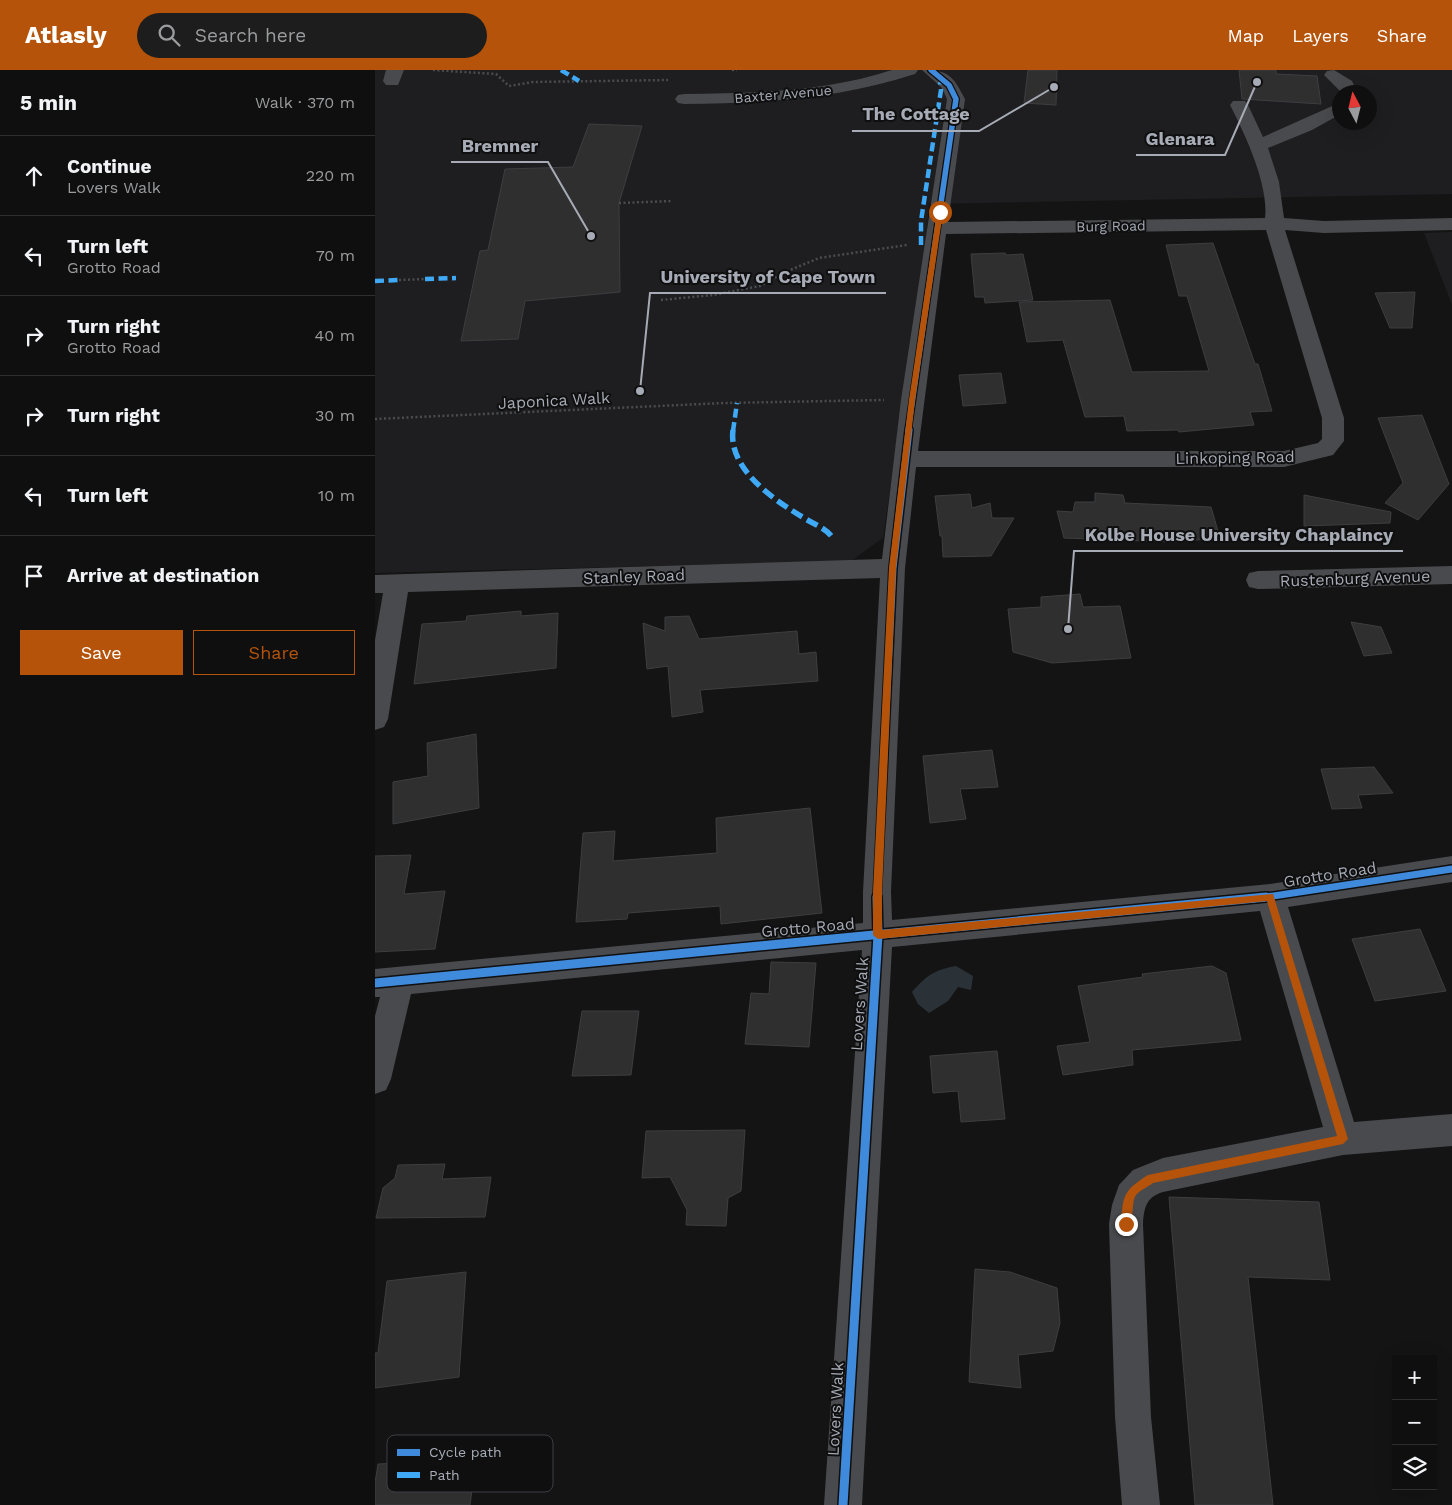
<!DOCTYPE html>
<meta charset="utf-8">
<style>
:root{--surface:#0f0f0f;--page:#1d1d1d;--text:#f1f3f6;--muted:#9b9c9e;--line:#2f2f2f;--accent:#b45309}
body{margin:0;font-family:"Work Sans",sans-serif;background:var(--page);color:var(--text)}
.controls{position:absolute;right:15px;bottom:15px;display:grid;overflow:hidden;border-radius:0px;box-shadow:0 5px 20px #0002}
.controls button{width:45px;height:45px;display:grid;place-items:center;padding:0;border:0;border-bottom:1px solid var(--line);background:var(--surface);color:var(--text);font:25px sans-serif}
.compass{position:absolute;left:957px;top:15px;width:45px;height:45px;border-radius:50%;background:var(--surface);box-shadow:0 5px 20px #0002;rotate:353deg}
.stop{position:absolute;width:15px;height:15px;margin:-11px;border:4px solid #b45309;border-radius:50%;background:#fff}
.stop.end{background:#b45309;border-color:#fff;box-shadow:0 1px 5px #0008}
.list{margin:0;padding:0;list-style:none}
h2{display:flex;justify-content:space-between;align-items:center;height:65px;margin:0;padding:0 20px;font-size:21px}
h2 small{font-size:16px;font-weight:400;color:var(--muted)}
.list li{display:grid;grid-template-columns:32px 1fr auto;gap:15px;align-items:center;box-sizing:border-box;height:80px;padding:0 20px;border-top:1px solid var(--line)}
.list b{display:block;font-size:19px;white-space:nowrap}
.list p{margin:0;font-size:16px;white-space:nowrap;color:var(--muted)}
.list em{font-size:16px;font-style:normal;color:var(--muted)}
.actions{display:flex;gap:10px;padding:15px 20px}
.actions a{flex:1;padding:11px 0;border:1px solid var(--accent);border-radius:0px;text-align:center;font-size:18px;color:var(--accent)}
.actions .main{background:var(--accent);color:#fff}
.icon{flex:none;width:28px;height:28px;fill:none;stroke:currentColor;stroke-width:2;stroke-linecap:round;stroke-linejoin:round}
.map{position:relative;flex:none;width:1077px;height:1435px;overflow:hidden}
header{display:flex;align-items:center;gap:30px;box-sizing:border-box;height:70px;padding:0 25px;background:var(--accent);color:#fff}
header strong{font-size:24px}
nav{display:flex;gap:28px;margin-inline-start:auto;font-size:18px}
.search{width:350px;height:45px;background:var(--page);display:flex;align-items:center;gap:12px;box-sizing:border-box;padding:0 18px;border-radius:28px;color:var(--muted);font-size:19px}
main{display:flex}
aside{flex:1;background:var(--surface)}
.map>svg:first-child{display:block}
.built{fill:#1e1e20;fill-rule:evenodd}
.water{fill:#2a3237}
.building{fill:#2f2f30;stroke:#3d3e40}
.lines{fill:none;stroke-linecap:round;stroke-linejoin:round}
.path{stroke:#4a4c4f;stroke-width:2.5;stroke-dasharray:2 2.5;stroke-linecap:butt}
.minor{fill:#494a4d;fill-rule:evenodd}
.quiet-far1{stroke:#3fa9f5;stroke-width:4.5;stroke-dasharray:9 4.5;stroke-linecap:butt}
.quiet{stroke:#3fa9f5;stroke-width:5.5;stroke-dasharray:12 5.5;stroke-linecap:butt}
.cycleway-far2-casing{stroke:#0f0f10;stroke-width:8}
.cycleway-far1-casing{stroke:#0f0f10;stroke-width:10}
.cycleway-casing{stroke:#0f0f10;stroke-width:12}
.cycleway-far2{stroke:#408adc;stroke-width:5.5}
.cycleway-far1{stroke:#408adc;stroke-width:7}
.cycleway{stroke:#408adc;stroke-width:9}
.route{fill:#b45309}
.labels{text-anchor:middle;stroke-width:4;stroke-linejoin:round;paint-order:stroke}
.far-street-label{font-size:14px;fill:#a6abb5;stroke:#0f0f10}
.street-label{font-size:16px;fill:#a6abb5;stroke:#0f0f10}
.key{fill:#0f0f10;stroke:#3c3e42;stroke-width:1}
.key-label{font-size:14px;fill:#a6abb5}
.leader{fill:none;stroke:#a6abb5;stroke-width:2}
.callout-dot{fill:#a6abb5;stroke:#0f0f10;stroke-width:2}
.callout-label{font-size:18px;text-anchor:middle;font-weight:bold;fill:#a6abb5;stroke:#0f0f10;stroke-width:4;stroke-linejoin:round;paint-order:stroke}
</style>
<header>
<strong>Atlasly</strong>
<div class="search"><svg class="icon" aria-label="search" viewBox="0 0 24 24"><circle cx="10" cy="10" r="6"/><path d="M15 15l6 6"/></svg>Search here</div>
<nav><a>Map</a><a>Layers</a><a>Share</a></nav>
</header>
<main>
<aside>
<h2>5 min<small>Walk · 370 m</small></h2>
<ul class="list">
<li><svg class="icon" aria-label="ahead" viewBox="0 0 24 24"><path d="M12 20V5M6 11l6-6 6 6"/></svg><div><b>Continue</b><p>Lovers Walk</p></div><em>220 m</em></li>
<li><svg class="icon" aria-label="left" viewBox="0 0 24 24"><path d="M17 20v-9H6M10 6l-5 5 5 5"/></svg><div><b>Turn left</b><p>Grotto Road</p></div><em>70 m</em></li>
<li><svg class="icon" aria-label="right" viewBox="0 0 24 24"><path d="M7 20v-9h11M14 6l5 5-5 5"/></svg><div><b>Turn right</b><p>Grotto Road</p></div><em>40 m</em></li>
<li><svg class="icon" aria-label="right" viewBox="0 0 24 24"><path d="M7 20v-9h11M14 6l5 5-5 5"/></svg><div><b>Turn right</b></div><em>30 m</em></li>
<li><svg class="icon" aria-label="left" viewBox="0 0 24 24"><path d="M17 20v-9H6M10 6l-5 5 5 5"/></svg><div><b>Turn left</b></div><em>10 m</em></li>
<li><svg class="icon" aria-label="arrive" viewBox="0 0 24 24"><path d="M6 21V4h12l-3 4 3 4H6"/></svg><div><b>Arrive at destination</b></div></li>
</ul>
<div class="actions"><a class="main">Save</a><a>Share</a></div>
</aside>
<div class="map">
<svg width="1077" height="1435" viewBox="0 0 1077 1435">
<rect width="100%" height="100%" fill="#141414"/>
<path class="built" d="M0 0H1077V124L554 134 551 174 508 468 476 491 0 503ZM964 22H994V52H964Z
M1077 162V235L1049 163Z"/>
<path class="water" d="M581 896 598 906 596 920 583 917 573 931 554 943 543 934 537 922C551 906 559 900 581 896Z"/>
<path class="building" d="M653 0H682L681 35 649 33Z
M864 0H901V4L942 6 946 34 867 29Z
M214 54 267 56 244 133 245 222 150 231 143 269 86 271 105 181 113 180 130 99 198 97Z
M838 173 880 294H883L897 341 875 342 879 355 804 362 803 360 752 361 749 346 710 347 688 270 652 272 644 232 735 230 757 302 834 301 812 226H804L791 175Z
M630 183 631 185 648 184 658 230 610 233 609 227H600L596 184Z
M1040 222 1037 258H1015L1000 223Z
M626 303 631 333 588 336 584 305Z
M1047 345 1074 414 1043 450 1010 433 1028 413 1003 348Z
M720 423 748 425 750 433 836 437 845 468 798 472 689 468 682 441 698 442 700 432H720Z
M595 424 597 438 615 433 617 448H639L616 486 568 487 567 466H565L560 426Z
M929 425 1016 442 1015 453 929 456Z
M705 524 708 537 745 536 756 588 677 593 638 582 633 539 666 537V527Z
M146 541V546L183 543 181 598 39 614 47 554 91 551 92 546Z
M314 546 324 569 422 561 424 584 441 582 443 611 325 620 328 642 297 647 293 596 272 599 268 553 290 561V547Z
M976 552 1006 557 1017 583 989 586Z
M101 664 104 738 18 754V712L53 706 52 673Z
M617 680 623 717 585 719 591 749 555 753 548 686Z
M999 697 1018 723 983 725 987 738 957 739 946 699Z
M435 738 447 843 346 854 345 836 253 843 252 849 201 852 208 763 240 761 238 791 342 783 341 748Z
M36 785 29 824 70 821 60 879 0 882V786Z
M1045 859 1071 921 1000 931 977 869Z
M396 892 441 893 434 977 370 974 376 923 394 924Z
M837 896 851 903 866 970 757 980 758 995 688 1005 682 976 715 972 703 916 768 907 767 904Z
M207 941H264L256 1005 197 1006Z
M622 981 630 1049 586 1052 583 1021 558 1023 555 986Z
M370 1060 366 1121 353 1128 351 1156 311 1155 312 1140 295 1107 267 1108 271 1061Z
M70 1094 67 1109 116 1107 110 1147 1 1148 8 1118 20 1108 23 1095Z
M794 1127 944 1132 955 1210 873 1207 898 1435H820Z
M600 1199 635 1202 682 1218 685 1253 678 1281 643 1285 646 1318 594 1312Z
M91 1202 84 1307 0 1318V1283H3L12 1211Z
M101 1390 95 1435H0V1413L3 1394Z"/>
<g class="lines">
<path class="path" d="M58 0 121 4 134 16 158 12 293 10
M357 0H362
M244 133 297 131
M24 210 50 209
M286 230 338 225 385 216 408 203 444 188 532 175
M0 349 349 333 509 330"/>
<path class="minor" d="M11 0H29L23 15H11L8 11Z
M517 0H543L540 4C464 29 388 33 309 34L303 33 300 29 303 25 309 24C379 23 450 22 517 0Z
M547 0C574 0 578 6 590 29L573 152 890 148C894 115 870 64 855 35L858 31H870L873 35 888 67 964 33V45L937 60 893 78 904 112 909 148 949 151 1077 148V160L949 163 910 160 969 348V371L958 385 909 397H541L530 498 516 822 517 850 895 814 1077 786V812L913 837 979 1052 1077 1044V1076L968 1085 788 1122C771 1127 769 1138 768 1154L776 1347 785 1435H747L740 1347 734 1154 737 1135 744 1115 758 1100 788 1088 948 1057 885 841 517 877 487 1435H449L487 880 36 924 16 1009 11 1020 0 1024V946L5 927H0V899L488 853V822L505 508 33 522 13 649 9 657 0 660V570L8 523H0V505L507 489 526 330 572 29 567 18ZM891 160 947 348V369L943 373 909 381H543L571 164Z
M959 0 977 11 982 22H966L949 5 952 1Z
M1077 496V514L883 519 874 517 871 510 874 503 883 501Z"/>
<path class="quiet-far1" d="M186 0 204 11
M546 175V151L566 20 565 12
M50 209 81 208
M0 211 24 210
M358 361 362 333"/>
<path class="quiet" d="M358 360C353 399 399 430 429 448 440 455 452 458 459 470"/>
<defs>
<path id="cycleway-far2" d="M533 361 581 29 574 15 556 0"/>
<path id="cycleway-far1" d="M502 829 518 498 534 360
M878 829 1077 799"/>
<path id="cycleway" d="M0 913 891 827
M468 1435 503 865 502 827"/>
</defs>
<use href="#cycleway-far2" class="cycleway-far2-casing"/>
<use href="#cycleway-far1" class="cycleway-far1-casing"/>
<use href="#cycleway" class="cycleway-casing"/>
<use href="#cycleway-far2" class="cycleway-far2"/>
<use href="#cycleway-far1" class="cycleway-far1"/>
<use href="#cycleway" class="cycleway"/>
</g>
<path class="route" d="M565 141 568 142 540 330 521 498 507 822V860L898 824 973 1069 968 1074 778 1113C773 1117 765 1120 761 1125 755 1134 761 1154 751 1159L746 1154C748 1125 748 1121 773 1105L962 1066 892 831 503 869 498 865V822L514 498 534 330 562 142Z"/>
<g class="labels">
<g class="far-street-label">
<text transform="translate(408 24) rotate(-5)" y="5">Baxter Avenue</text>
<text transform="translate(736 156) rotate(-1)" y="5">Burg Road</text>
</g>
<g class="street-label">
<text transform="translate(179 330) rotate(-3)" y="6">Japonica Walk</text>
<text transform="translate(860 387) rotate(-1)" y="6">Linkoping Road</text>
<text transform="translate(259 506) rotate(-2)" y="6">Stanley Road</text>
<text transform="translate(980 508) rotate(-2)" y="6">Rustenburg Avenue</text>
<text transform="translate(955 804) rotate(-9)" y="6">Grotto Road</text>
<text transform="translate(433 857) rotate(-5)" y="6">Grotto Road</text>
<text transform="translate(484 934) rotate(-86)" y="6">Lovers Walk</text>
<text transform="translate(460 1339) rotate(-87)" y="6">Lovers Walk</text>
</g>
</g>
<rect x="12" y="1365" width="166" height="57" rx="8" class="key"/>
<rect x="22" y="1379" width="23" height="7" fill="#408adc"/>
<rect x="22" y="1402" width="23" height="6" fill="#3fa9f5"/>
<g class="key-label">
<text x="54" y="1387">Cycle path</text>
<text x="54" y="1410">Path</text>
</g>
<path class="leader" d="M679 17L604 61H477M882 12L850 85H761M216 166L173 92H76M265 321L275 223H511M693 559L699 481H1028"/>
<g class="callout-dot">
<circle cx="679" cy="17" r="5"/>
<circle cx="882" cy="12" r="5"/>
<circle cx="216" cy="166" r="5"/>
<circle cx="265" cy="321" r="5"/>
<circle cx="693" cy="559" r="5"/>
</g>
<g class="callout-label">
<text x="541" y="50">The Cottage</text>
<text x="805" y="75">Glenara</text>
<text x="125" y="82">Bremner</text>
<text x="393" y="213">University of Cape Town</text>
<text x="864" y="471">Kolbe House University Chaplaincy</text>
</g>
</svg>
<div class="controls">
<button>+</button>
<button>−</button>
<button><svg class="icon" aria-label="layers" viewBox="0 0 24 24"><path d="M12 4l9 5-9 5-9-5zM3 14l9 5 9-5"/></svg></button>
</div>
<svg class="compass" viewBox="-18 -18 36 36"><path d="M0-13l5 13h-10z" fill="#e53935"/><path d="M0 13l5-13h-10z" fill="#9b9c9e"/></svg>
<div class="stop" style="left:565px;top:142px"></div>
<div class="stop end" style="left:751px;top:1154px"></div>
</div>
</main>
